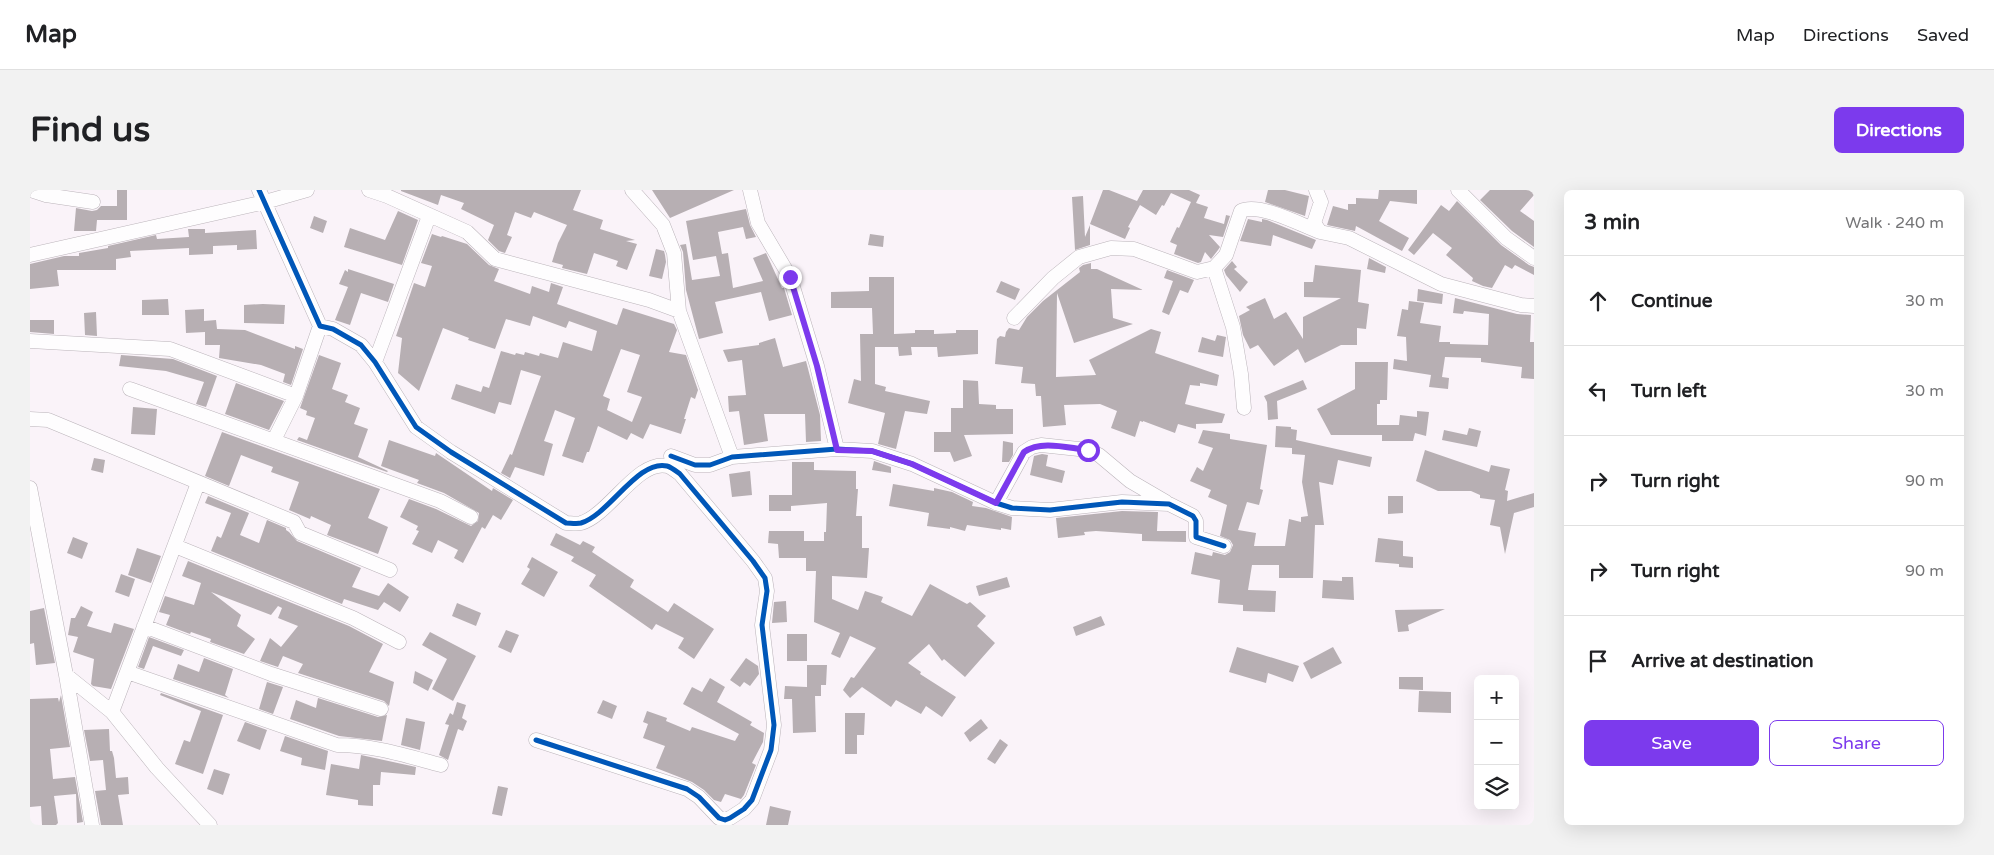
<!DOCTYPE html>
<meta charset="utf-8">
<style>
:root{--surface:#fff;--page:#f2f2f2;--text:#202124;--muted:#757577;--line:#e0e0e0;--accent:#7c3aed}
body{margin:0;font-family:"Varela Round",sans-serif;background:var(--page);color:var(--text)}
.controls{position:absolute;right:15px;bottom:15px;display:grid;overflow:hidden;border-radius:8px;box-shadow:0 5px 20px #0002}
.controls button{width:45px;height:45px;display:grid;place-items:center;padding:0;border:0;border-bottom:1px solid var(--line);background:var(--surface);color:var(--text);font:25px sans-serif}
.stop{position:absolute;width:15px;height:15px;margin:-11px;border:4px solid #7c3aed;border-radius:50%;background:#fff}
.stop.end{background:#7c3aed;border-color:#fff;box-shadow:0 1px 5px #0008}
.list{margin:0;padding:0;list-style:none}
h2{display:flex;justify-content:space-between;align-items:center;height:65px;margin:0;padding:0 20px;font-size:21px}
h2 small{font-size:16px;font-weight:400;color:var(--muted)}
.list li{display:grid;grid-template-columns:32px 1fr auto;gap:15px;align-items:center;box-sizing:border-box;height:90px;padding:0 20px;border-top:1px solid var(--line)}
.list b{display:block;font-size:19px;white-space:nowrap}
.list em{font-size:16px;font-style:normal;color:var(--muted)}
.actions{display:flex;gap:10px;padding:15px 20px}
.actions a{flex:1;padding:11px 0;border:1px solid var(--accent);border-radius:8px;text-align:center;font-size:18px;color:var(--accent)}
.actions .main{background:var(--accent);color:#fff}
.icon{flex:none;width:28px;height:28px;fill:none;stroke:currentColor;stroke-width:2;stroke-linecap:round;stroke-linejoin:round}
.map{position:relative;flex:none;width:1504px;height:635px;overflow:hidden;border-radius:8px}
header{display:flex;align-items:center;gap:30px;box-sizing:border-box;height:70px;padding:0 25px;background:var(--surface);border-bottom:1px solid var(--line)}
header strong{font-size:24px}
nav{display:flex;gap:28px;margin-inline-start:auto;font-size:18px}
.intro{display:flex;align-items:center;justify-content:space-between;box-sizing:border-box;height:120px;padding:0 30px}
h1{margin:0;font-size:35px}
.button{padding:12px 22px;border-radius:8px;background:var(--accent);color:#fff;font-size:18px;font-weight:700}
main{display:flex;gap:30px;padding:0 30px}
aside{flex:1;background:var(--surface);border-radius:8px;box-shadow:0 5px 20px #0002}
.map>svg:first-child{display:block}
.building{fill:#b7afb3;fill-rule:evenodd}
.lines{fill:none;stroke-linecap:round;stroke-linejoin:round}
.street-casing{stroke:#bbb4ba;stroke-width:15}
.street{stroke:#fefdfe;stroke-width:14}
.cycleway-casing{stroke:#fff;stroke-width:8}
.cycleway{stroke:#0057b8;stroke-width:5}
.route{stroke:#7c3aed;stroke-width:6}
</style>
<header>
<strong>Map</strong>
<nav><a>Map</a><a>Directions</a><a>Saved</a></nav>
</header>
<div class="intro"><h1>Find us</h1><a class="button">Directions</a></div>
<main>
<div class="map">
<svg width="1504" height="635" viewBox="0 0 1504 635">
<rect width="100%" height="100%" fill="#faf3f9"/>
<path class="building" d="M87 0H97V30H67L66 41H44L46 18 62 21 67 20 71 16H87Z
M371 0H551L543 20 573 30 570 39 605 50 596 51 607 54 597 80 586 76 588 71 564 63 557 84 532 78 533 75 522 72 528 53 537 35 504 22 501 28 485 22 477 45 482 47 475 63 469 61 458 50 464 35 431 19 434 13 411 5 408 15 371 1Z
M622 0H704L640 28Z
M1073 0H1079L1107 11 1113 0H1159L1170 5 1166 13 1178 17 1174 28 1194 34 1196 25 1200 26 1193 47 1179 45 1190 57 1188 60 1181 69 1175 62 1171 72 1168 73 1144 64 1147 55 1140 52 1147 37 1149 38 1161 12 1141 3 1134 16 1132 15 1126 25 1110 15 1098 37 1100 38 1095 49 1060 34Z
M1238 0H1255L1279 6 1275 26 1235 12Z
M1349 0H1387V14L1360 11 1349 31 1379 48 1372 61 1326 36 1325 41 1297 35 1303 16 1318 20V14H1326V8L1348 9Z
M1460 0H1504V5L1490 21 1504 31V57L1482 41 1450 10Z
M1053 6 1055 47 1060 35V55L1045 60 1042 7Z
M1427 11 1471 55 1499 75 1504 77V85L1485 75 1482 79 1475 75 1462 98 1453 96 1442 91 1443 88 1416 65 1422 58 1403 43 1384 65 1378 60 1411 15 1419 21Z
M716 19 720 35 726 47 716 49 713 37 688 42 692 64 698 63 703 98 733 91 723 68 736 63 752 98H754L762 125 739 131 731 102 685 112 693 143 669 149 656 100 653 62 650 55 656 54 662 90 690 86 686 66 663 70 656 31Z
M368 21 388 30 372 75 314 57 320 38 355 50Z
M284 26 297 31 293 43 280 38Z
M1218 29 1232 32V29L1237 30 1286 50 1282 59 1243 45 1241 56 1210 51Z
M158 39H175V43L226 40 227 59 207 60V55L183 56V64L159 65V58L100 61 101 67 86 69V80H27L29 96 0 99V74L34 66H49V63L78 58V56L126 45 127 49 159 47Z
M402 44 411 47 412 46 437 54 459 75 469 79 464 91 500 104 502 96 519 102 521 93 533 97 527 114 587 135 593 118 644 134 647 140 639 162 656 165 668 200 665 209 661 207 654 229H656L651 244 620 234 613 249 601 243 597 250 568 236 559 262H557L553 273 532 266 545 228 525 220 514 251 523 254 514 286 485 277 480 288 471 283 480 264 482 265 511 186 491 180 481 215 469 212 465 224 421 209 426 194 451 202 453 196 459 198 471 161 485 165 486 163 494 165 495 162 509 166 510 163 528 168 533 152 562 161 567 141 539 131 536 138 503 126 500 136 476 129 465 159 438 150 439 148 413 138 389 201 368 183 372 148 366 146 384 93 395 97 402 76 391 73ZM591 159 610 165 597 202 612 207 602 232 577 220 580 209 573 206Z
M840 44 854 46 853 57 838 55Z
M626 59 634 61 635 65 636 72 632 89 619 86Z
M1339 68 1356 77 1355 83 1337 79Z
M1202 71 1207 77 1204 79 1218 92 1210 102 1196 85 1194 80Z
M1061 73V79H1067L1113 100 1081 99 1083 128 1103 134 1044 153 1027 103 1026 187 1066 185 1059 170 1121 139 1131 142 1125 163 1189 185 1187 196 1170 193V196L1160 195 1155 214 1195 224 1192 233 1166 234V239L1148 234 1145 243 1113 231V232L1110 231 1105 247 1081 238 1087 221 1070 214 1034 215 1036 235 1013 237 1011 206H1006L1005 194 991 193 993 177 965 174 967 149 970 146 975 147 976 142 979 138 989 140 997 127 1013 111 1050 82 1049 78 1053 75Z
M1285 75 1331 80 1328 112 1339 114 1336 139 1327 138V155H1311L1275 173 1268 159 1244 176 1228 155 1220 159 1213 145 1209 126 1220 120 1216 117 1235 108 1244 129 1256 122 1273 149V127L1311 108 1274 107V92H1283Z
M318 79 364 94 358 112 331 103 320 135 305 130 318 97 309 94 315 80 318 82Z
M1137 80 1164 90 1158 103 1150 100 1139 125 1132 122 1143 91 1134 88Z
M839 87H864V144L885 143V140H904V144L926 143V140H948V164L908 167 907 157H881L882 165 869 166 868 157H845V194L856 197 855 201 900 211 897 224 875 221 866 259 848 254 855 223 818 213 824 189 831 191 830 144H843L842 118H801V102L839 101Z
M971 91 990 99 985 110 966 102Z
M1388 99 1413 104 1412 114 1387 111Z
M1425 108 1487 124 1501 125 1500 152H1504V189L1491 188 1492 177 1451 172V168L1415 167 1412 187 1419 188 1418 199 1399 197 1401 185 1363 179 1364 169 1377 171 1376 147 1367 146 1372 119 1378 120 1379 111 1394 113 1390 133 1411 136 1409 152H1420V154L1458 155 1459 124 1434 121 1433 124 1423 123Z
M138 109 139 125H112V110Z
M233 114 255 115 254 134 214 133V115Z
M174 119V131L186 130 187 139 215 140 265 159V156L273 159 261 195 253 192 255 184 231 175 189 168 190 155H175V142L156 143 155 120Z
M66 122 67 146 55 145 54 123Z
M0 130H24V144L0 142Z
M1187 145 1196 147 1193 167 1168 162 1172 147 1185 151Z
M745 148 753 177 776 171 790 225 791 251 776 252 775 224H734L738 251 714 255 709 221 699 222 698 206 716 205 712 170 698 172 693 160 729 155V153Z
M91 165 143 169 187 186 176 217 166 214 174 192 136 181 89 176Z
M289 165 311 173 302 199 318 205 315 212 330 218 324 234 338 239 328 267 358 281 357 282 267 250 269 247 277 250 285 228 276 225 277 221 270 218Z
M1325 172H1358L1357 210H1350V214H1347V235H1369L1370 225 1387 227V221L1399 222 1396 246 1385 243 1383 251H1352V245H1301L1287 219 1325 199Z
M933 190 948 191 949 214 966 215V219H983V244L934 245 942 266 924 272 920 262H904V242H921V218H933Z
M1273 190 1277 199 1247 211 1248 229 1238 230 1237 212 1234 206Z
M206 193 254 211 239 240 195 224Z
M103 217 127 219 125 245 101 244Z
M1246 236 1261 237V239L1267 240 1266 250 1342 267 1340 277 1308 270 1303 295 1289 292 1294 335H1285L1283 388H1249V375H1222L1218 400 1246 401 1245 422 1213 421V415L1188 413 1190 390 1161 384 1165 362 1182 366 1183 362 1195 365 1200 362 1203 355 1200 350 1190 346 1197 315 1178 307 1181 300 1160 291 1167 277 1173 281 1183 258 1168 253 1173 240 1200 244V249L1237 255 1230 299 1233 300 1229 315 1217 312 1208 340 1226 343 1224 356H1255L1259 329 1271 332V327L1278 326 1272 292 1275 265 1262 264V258L1245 257Z
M1439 238 1451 241 1447 257 1412 250 1414 240 1437 245Z
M192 242 350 299 338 328 358 337 348 364 297 345 301 335 281 326 280 329 259 320 269 292 241 282 243 277 211 265 199 296 175 286Z
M359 250 405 266 406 263 462 301 463 298 483 310 471 330 463 325 455 339 452 337 433 373 424 368 428 360 408 350 402 363 382 354 389 341 386 340 388 336 370 327 379 309 406 319 441 336 448 331 449 323 414 303 387 293 389 290 351 276Z
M973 251 983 253V265L979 272H972Z
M1395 260 1459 282 1461 275 1480 279 1475 300 1478 301 1477 311 1504 303V317L1484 323 1475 364 1470 337 1460 335 1465 310 1450 308V305L1441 301H1408L1386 291Z
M1012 264 1018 265 1016 276 1035 281 1032 293 1000 285 1004 266Z
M64 268 75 270 73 283 61 280Z
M844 271 861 277V283L842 280Z
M762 272H784V280L826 281V299H828L826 326H832V358H839L837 388 802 386V409L828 420 835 401 853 407 851 412 882 426 900 394 937 414 940 412 956 426 947 436 965 453 935 487 914 469 912 471 899 454 878 473 891 482 890 484 926 507 912 527 896 516 891 524 866 510 861 517 832 497 820 508 813 500 821 487 824 488 846 458 820 446 810 468 801 464 810 443 784 432 786 381H776V368H749L748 354 738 353 739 341H774V351H794V342H796L797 313 761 316V321H739V305H762Z
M720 281 722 305 702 307 699 284Z
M863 294 904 301V298L922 302 943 312 942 316 956 318 982 327 981 340 971 338V340L937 335 935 341 920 337V339L897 336 899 323 859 316Z
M178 306 219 323 210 345 229 353 237 330 256 338V340L259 342 267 351 331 378 322 397 349 406 358 393 379 407 370 422 354 412 348 420 314 409 312 414 181 361 187 346 191 348 201 323 175 313Z
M1358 306H1373V323L1358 324Z
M1092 321 1128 322 1127 341H1156V352L1112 351V344L1066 341 1054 342 1055 345 1028 348 1026 328Z
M526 343 550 355 553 351 565 357 562 362 604 390 600 397 638 422 644 413 684 439 664 469 648 458 654 448 626 434 622 440 559 396 566 385 541 371 544 367 520 355Z
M43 347 58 353 52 369 37 363Z
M1348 348 1373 351V366L1383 367V378L1369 377V374L1345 372Z
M107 358 131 366 121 393 98 385Z
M502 367 528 382 514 407 491 394 500 379 497 377Z
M158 371 319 436 353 454 339 482 364 492 359 516 354 511 268 483 273 474 253 466 248 477 230 471 240 448 251 457 268 436 248 428 252 418 248 416 241 425 181 402 211 425 207 436 225 449 214 464 180 452 181 449 161 442 160 444 136 435 140 425 129 422 135 406 164 415 171 393 152 386Z
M91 384 105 389 99 407 85 402Z
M977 387 980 397 949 406 946 396Z
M1312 387H1323L1324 410 1292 408 1293 390 1312 391Z
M756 411 757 432 742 433 744 412Z
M427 413 451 423 446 436 422 426Z
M51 416 63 422 57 436 81 443 84 433 104 439 81 499 63 496 61 494 64 469 43 462 48 447 38 445 41 428H45Z
M14 418 25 473 6 475 4 453 0 454V421Z
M1415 419 1378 435 1379 441 1368 442 1365 420Z
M1071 426 1075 435 1046 446 1043 437Z
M476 440 489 445 481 463 468 457Z
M400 442 446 466 423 511 402 499 417 469 392 455Z
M757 444H777V471H757Z
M119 447 154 460 151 466 123 456 114 479 108 477Z
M1207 457 1269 476 1263 492 1238 483 1236 493 1199 482Z
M1303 457 1312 473 1281 489 1273 473Z
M174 468 203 479 195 505 199 508 143 489 148 474 169 482Z
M716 468 728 476 729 484 720 496 714 492 710 497 700 490Z
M777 475H797L796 495H791V506H785L786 542 763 543 762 509H754L755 496 777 497Z
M385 481 403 490 398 501 383 493Z
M1369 487H1393V500L1369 499Z
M680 488 695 497 687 512 722 532 720 535 734 543 733 552 722 573 726 575 714 605 711 609 695 604 691 612 684 610 674 600 662 592 626 578 635 556 613 548 618 534 613 532 617 521 637 528 636 531 660 541 662 537 705 551 709 544 653 514 662 497 672 502Z
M237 492 253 497 243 524 229 519Z
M1389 501 1421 502V523L1388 522Z
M131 503 193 525 173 584 145 574 154 550 160 552 171 521 130 505Z
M31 505 40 557 20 559 23 589 45 587 53 632 47 633 46 604 24 606 28 633 26 635H12L11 616 0 617V509L28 508 29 512Z
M288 508 348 527 357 525 352 551 309 546 260 529 266 510 286 518Z
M573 510 587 516 582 529 567 523Z
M427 512 436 515 432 528 437 531 433 541 428 539 418 570 409 565 419 535 415 534 420 523 423 525Z
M815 523H835L834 545H827V564H815Z
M376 528 395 532 390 560 371 555Z
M951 529 958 538 940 552 934 543Z
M215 532 237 540 230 560 207 551Z
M79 539 80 561H82L84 568 86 588 98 587 99 604 88 605 93 635H71L65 601 76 600 73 570 60 571 54 540Z
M255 546 298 561 295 580 271 575 272 568 250 561Z
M970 549 978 555 965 574 957 569Z
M331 565 386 577 385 585 351 582 350 595H343V616L328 615V610L296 605 301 574 329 579Z
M184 579 200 584 193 605 177 599Z
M468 596 478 598 472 626 462 624Z
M740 616 761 621 758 635H736Z"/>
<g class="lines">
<defs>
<path id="street" d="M0 0 16 5 63 12
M229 0 290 136 303 139 331 155 345 172 386 237 421 262 536 333C540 333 547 334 551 333 579 325 608 269 637 276 641 277 646 281 650 284L723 371 735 388 737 401 732 435 744 535 741 560 722 610 714 619 700 628 695 630 689 628 669 607 657 599 506 550
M339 0 357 6 437 42 465 69 619 110 649 121
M602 0 633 35 644 63 649 121 702 267
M720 0 728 33 760 87 787 176 807 259
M1286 0 1291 12 1284 33 1290 42 1319 48 1411 94 1491 115 1504 116
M1428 0 1476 48 1504 68
M0 65 235 12 277 0
M1184 78 1203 137 1211 184 1214 218
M984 128 1023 88 1049 67 1081 58 1104 59 1167 82 1184 78 1196 65 1211 21C1229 12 1271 35 1290 42
M0 151 140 159 266 206 290 136
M345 172 399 26
M100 199 410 311 441 327
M0 229 18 230 264 332 270 343 360 380
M244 250 266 206
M641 266 665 275H680L702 267 807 259 842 261 882 274 966 313 982 318 1020 320 1092 312 1139 314 1163 326 1166 331V347L1194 356
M0 298 36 485 82 522 127 578 180 635
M966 313 994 262 1002 257 1011 255 1058 260 1069 265 1100 291 1136 312
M145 356 323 428 369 452
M114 436 241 484 351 519
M97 482 307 555C343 555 377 566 411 575
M36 485 62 635
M82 522 168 293"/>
</defs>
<use href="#street" class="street-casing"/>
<use href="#street" class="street"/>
<defs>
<path id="cycleway" d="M229 0 290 136 303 139 331 155 345 172 386 237 421 262 536 333C540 333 547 334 551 333 579 325 608 269 637 276 641 277 646 281 650 284L723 371 735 388 737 401 732 435 744 535 741 560 722 610 714 619 700 628 695 630 689 628 669 607 657 599 506 550
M641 266 665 275H680L702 267 807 259 842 261 882 274 966 313 982 318 1020 320 1092 312 1139 314 1163 326 1166 331V347L1194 356"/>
</defs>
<use href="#cycleway" class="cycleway-casing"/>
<use href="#cycleway" class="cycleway"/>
</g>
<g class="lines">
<path class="route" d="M760 87 787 176 807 260 842 261 882 274 966 313 994 262C1012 250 1037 258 1058 260"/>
</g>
</svg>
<div class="controls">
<button>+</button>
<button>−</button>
<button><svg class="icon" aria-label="layers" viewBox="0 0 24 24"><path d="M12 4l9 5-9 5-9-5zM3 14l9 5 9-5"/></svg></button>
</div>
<div class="stop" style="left:1058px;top:260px"></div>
<div class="stop end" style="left:760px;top:87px"></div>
</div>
<aside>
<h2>3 min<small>Walk · 240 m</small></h2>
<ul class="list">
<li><svg class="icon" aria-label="ahead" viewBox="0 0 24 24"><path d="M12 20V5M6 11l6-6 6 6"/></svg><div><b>Continue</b></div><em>30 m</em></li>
<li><svg class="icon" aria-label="left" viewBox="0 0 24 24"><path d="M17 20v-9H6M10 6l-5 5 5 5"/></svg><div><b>Turn left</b></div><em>30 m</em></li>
<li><svg class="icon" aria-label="right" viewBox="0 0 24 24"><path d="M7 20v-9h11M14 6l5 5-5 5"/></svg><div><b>Turn right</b></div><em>90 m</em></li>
<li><svg class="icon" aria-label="right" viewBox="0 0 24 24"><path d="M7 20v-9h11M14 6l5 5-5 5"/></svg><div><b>Turn right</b></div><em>90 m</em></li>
<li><svg class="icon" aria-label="arrive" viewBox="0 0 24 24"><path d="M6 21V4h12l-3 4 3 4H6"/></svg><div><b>Arrive at destination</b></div></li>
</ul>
<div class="actions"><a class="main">Save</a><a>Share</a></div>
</aside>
</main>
